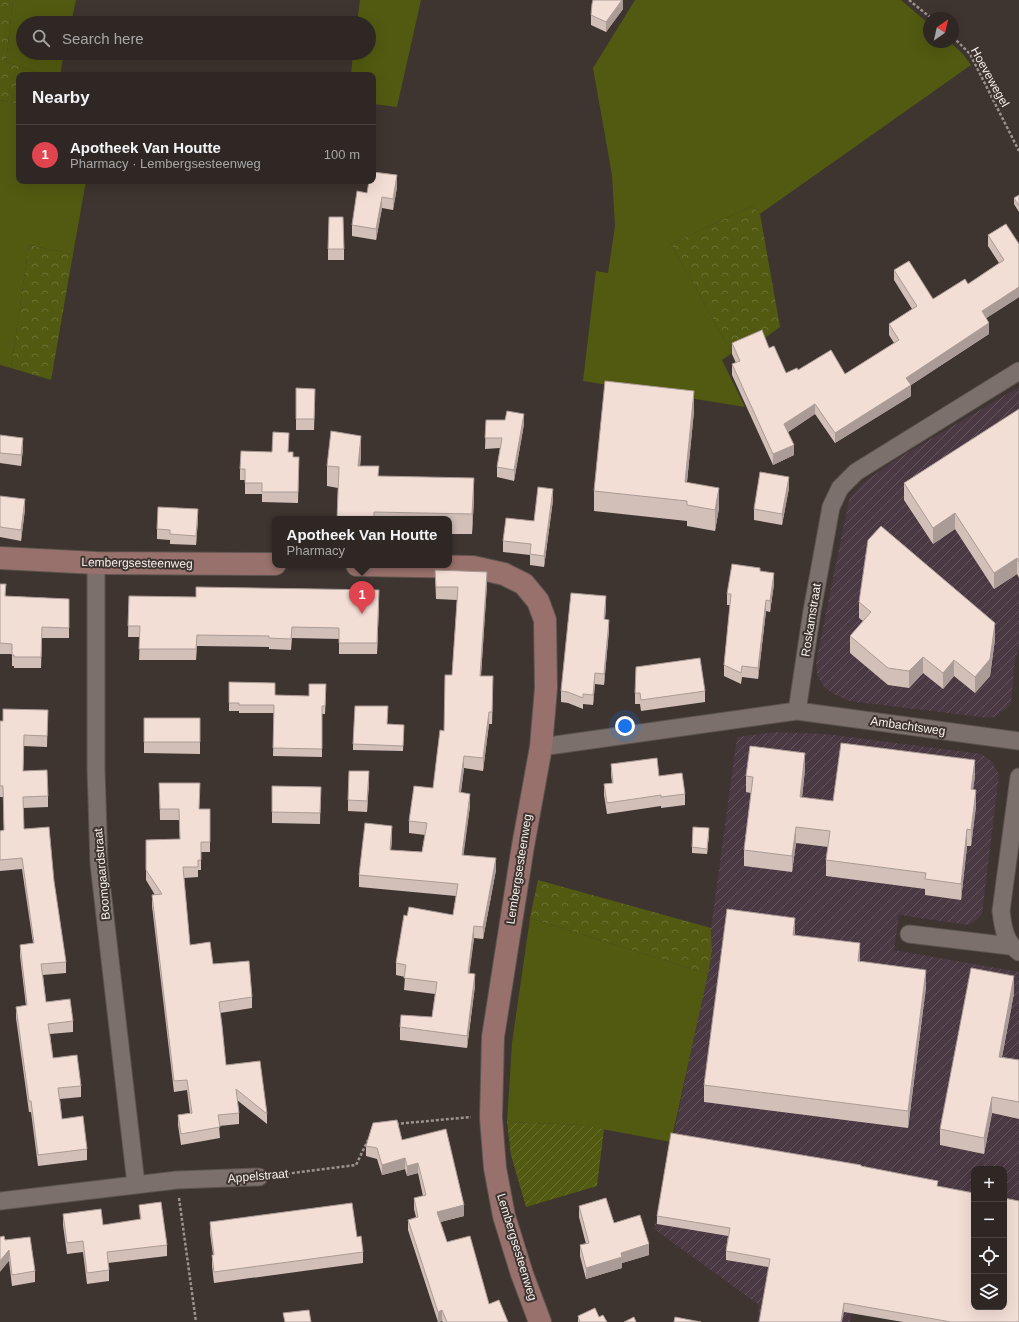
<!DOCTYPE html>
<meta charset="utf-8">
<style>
:root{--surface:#2e2724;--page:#362f2c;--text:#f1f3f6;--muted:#a7a5a6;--line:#494441;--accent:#dfb033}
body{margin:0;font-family:Helvetica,sans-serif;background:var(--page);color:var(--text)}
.controls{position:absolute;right:12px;bottom:12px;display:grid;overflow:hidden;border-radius:8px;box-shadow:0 4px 16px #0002}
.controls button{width:36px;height:36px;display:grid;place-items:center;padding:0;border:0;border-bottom:1px solid var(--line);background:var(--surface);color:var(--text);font:20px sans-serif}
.compass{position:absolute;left:923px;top:12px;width:36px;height:36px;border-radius:50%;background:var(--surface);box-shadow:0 4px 16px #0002;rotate:34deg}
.you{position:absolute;left:625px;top:726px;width:14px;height:14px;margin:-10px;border:3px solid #fff;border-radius:50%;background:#1a73e8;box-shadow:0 0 0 6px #1a73e833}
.badge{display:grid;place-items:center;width:26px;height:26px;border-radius:50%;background:var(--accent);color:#fff;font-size:13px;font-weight:700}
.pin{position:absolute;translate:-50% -33px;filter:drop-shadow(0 1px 2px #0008)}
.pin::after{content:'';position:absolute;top:21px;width:14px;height:12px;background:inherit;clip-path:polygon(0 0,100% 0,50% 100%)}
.popup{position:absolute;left:272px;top:516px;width:180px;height:52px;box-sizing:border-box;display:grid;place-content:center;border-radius:8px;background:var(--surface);filter:drop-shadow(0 1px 3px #0005);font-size:13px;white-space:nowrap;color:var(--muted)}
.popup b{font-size:15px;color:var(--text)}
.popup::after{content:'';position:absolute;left:50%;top:100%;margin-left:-8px;border:8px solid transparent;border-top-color:var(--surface)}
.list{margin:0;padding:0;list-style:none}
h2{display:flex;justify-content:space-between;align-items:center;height:52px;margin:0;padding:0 16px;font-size:17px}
h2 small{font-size:13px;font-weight:400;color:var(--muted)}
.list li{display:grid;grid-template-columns:26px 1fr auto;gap:12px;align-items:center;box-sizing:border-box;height:60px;padding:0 16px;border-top:1px solid var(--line)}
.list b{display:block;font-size:15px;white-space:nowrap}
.list p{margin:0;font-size:13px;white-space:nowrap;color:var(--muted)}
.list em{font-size:13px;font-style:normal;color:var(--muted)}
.icon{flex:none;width:22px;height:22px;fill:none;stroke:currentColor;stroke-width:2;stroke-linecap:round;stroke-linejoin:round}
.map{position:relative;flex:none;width:1019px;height:1322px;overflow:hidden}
.search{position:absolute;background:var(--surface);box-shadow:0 4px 16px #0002;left:16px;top:16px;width:360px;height:44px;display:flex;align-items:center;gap:10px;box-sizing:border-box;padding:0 14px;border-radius:22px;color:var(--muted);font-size:15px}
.panel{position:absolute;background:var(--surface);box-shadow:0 4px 16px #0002;left:16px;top:72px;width:360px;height:112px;border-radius:8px}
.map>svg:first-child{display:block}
.industrial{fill:url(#industrial-furrows)}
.grass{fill:#525a11}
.forest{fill:url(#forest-crowns)}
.garden{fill:url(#garden-furrows)}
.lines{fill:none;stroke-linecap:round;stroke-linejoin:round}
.street-casing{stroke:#5c534f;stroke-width:19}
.secondary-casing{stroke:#5c534f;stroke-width:24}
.path{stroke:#9b938f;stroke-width:2.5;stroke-dasharray:3 2;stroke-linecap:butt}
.street{stroke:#7c706c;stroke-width:17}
.secondary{stroke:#99716c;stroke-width:22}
.wall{fill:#d1bfb8}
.shaded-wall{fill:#aa9b96}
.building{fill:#f3ded6;stroke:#aa9b96}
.labels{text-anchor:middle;stroke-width:4;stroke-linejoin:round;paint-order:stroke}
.street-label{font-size:12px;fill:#f7f0ed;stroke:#3e3430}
</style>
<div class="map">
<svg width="1019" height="1322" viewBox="0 0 1019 1322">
<defs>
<pattern id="industrial-furrows" width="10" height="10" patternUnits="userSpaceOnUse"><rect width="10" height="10" fill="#4a3842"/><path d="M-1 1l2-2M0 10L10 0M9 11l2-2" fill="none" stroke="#65555e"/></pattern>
<pattern id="forest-crowns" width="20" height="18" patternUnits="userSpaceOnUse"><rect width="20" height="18" fill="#525a11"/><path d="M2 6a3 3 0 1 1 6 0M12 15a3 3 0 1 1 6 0" fill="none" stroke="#6c7234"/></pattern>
<pattern id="garden-furrows" width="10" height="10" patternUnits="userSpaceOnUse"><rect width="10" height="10" fill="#525a11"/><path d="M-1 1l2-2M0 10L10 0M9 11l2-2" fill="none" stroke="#6c7234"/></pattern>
</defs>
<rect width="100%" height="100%" fill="#3e3430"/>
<path class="industrial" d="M1019 387V648L1015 660 1011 702 1007 708 995 717 989 718 865 703 849 701 834 694 824 687 817 675 816 662 849 499 863 483 895 460Z
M775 732 826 734 982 754 993 763 999 775 982 914 974 922 968 925 899 915 894 950 1019 972V1204L1004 1200V1169H974V1194L879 1173 850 1322H757L759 1305 654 1229 712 951 711 928 737 737Z"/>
<path class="grass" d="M13 0H76L71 23H23V53H64L60 75H40V73L6 62Z
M360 0H421L397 107 373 104V75H351L353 53H369V23H357Z
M635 0H901L929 24V42H950L963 54 971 65 760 214 752 206 671 244 732 353 722 360 745 407 583 381 596 271 608 273 615 226 612 175 593 68Z
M0 100 19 104V181H86L73 254 29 245 11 368 0 365Z
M530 918 708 974 671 1142 581 1125 507 1122 512 1043Z"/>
<path class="forest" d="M0 0H13L6 62 40 73V75H19V104L0 100Z
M752 206 760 214 780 327 762 340 732 353 671 244Z
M29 245 73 254 51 380 11 368Z
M538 880 711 928 712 951 708 974 530 918Z"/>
<path class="garden" d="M507 1122 581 1125 604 1129 597 1186 526 1207 511 1155Z"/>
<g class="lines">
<defs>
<path id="street" d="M96 563V769L99 864 136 1184
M797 711 1019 741
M541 747 797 711 812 611 831 507 840 488 856 472 1019 371
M1019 777 1001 911C1003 928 1005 942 1019 952
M909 934 1010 946
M0 1201 177 1180 259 1177"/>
<path id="secondary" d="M0 558 96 563 275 564
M357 565 473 567 504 574 524 584 538 601 545 620 546 688 541 747 523 846 493 1037 491 1118 495 1168 504 1216 522 1274 540 1322"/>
</defs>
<use href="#street" class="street-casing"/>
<use href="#secondary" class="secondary-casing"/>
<path class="path" d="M909 0 931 18
M953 37 970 54 1019 151
M396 1124 471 1117
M277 1175 356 1165 368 1140
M179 1198 196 1322"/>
<use href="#street" class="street"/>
<use href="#secondary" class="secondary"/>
</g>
<path class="wall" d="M623 0V9L606 32 591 25V15Z
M397 187 393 210 382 208 376 240 352 236V225L367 193Z
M1019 195V212L1014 204V198Z
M1006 224 1019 297 986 318 989 334 911 385V396L835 443 815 414 788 432 794 455 773 465 732 375V364L736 363 732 354V343L769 348 786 373 798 370 845 374 894 343 889 335V324L912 309 894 280V270L933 299 968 284 999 263 988 246V235Z
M328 249H344V260H328Z
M296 388 315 400 314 430H296Z
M1019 409V578L1017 574 994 589 955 529 933 544 904 500V483Z
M694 411 687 482 719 508 715 531 687 526V521L594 511V491Z
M486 420 524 424 514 481 497 477V467L500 448 485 449Z
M0 435 23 449 21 466 0 463Z
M272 452H289L293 457H299L298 503 262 502V494H245V480H240V469Z
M361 456 360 466 379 476 474 498 472 534H449V519H337L338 488 327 486V466Z
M789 488 782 525 754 520V509Z
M0 496 25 509 21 541 0 537Z
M553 500 544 567 530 565V555L503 552V541L534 521Z
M198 519 196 545 170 544V540L157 539V529Z
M435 570 487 584 481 676 493 689 492 724H489L483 771 464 768 461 792 470 806 463 855 496 870 483 939 474 938 469 973 475 986 467 1048 400 1040V1027L432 1017 435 994 404 990 405 977 396 975V963L407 916 453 915 456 896 359 887V875L392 838 391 850 422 852 425 835 409 833V821L433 788 444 731 452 675 457 600 436 599Z
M760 571 774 584 770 612 766 611 758 679 742 677 741 684 724 676V665L730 605H727V594Z
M0 584 6 596 69 599V638H42L41 668H14V666H12V654H0Z
M129 596 379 601 377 654H339V639L292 638 291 650 269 649V647L197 646 196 660H139L140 637H128Z
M859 602 995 639 990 676 975 693 954 676 943 689 923 673 909 688 888 685 850 653V636L863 621 859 618Z
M606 607 605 619 609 630 604 685 595 684 593 705 583 704V709L568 703 561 702V691Z
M229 682 275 695 309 696 326 693 325 714H322V757L273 756 274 713H239V711H229Z
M705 691V702L641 711 640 704H635V693Z
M48 710 47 747 24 746 23 771 48 796V807L23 808 24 829 54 881 66 962V973L43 975 46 1002 73 1021V1032L50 1034 53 1058 81 1086V1097L60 1099 62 1119 87 1149V1160L38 1166 31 1112H29L16 1018V1007L26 1006 20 956V945L33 943 22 869 0 871V831L4 830 3 797H0V721H3Z
M200 718V754L144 753V742Z
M388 724 404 725 403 751 353 750V744Z
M611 764 659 776 685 794V805L661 808V806L607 814 604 795V784L612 783 611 775Z
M805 769 802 798 833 801 975 776 973 789 976 806 971 846H967L961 900 925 895V889L826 876V860L828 847 796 843 792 872 744 866V850L751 793 746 792V776Z
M369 782 367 812 348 811V800Z
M159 783 199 809H210V852H201V870H198V877L184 878 190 945 252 997V1008L220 1013 222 1026 226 1065 267 1114V1124L237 1100 239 1113V1124L219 1126 220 1138 181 1145 178 1125V1115L190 1113 187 1090 174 1092 152 906V895H155L146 880V840L180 839 179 820H160Z
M272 786 321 787 320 824 272 823Z
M709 834 707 854 692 853V847Z
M795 935 860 960V962L926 987 908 1128 704 1102V1085Z
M1014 993 1002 1057 1019 1060V1119L992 1113 984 1154 940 1145V1129Z
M402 1140 464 1216 440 1222 447 1242 489 1304 508 1322H443L442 1321 438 1322 408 1230V1220L416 1217 414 1209V1198L423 1196 418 1173 407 1176 405 1169 382 1175 377 1159 366 1156V1146Z
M861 1166 938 1186 1019 1322H903L844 1312 768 1267 726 1260V1251L728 1236 657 1224V1216Z
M139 1205 167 1245V1256L108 1263 109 1270V1281L87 1284 83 1252 67 1254 63 1225V1214L103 1225 140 1220Z
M579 1206 614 1223 649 1255 622 1263V1268L586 1279 580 1256V1245L586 1244 579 1217Z
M210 1222 357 1237 363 1252V1263L214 1283 212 1266V1255H213L210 1233Z
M5 1240 35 1271V1282L12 1286 9 1261Z
M578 1316 599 1317 607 1322H578Z"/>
<path class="shaded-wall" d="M622 0H623V9L606 32V22Z
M397 175V187L393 210V199Z
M382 197V208L376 240V229Z
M1019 287V297L982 321V311Z
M989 323V334L987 335 911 385V396L835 443V433L906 378Z
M694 391V411L685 502V482Z
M815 404V414L784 435V424Z
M524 414V424L514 481V470Z
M361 436V456L358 486V466Z
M23 438V449L21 466V455Z
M794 445V455L773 465V454Z
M789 477V488L782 525V514Z
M474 478V498L472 534V514Z
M719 488V508L715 531V510Z
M553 489V500L544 567V556Z
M25 499V509L21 541V530Z
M198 509V519L196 545V536Z
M955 513V529L933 544V528Z
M1017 558V574L994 589V573Z
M487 572V584L480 688V676Z
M774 573V584L770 612V601Z
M379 590V601L377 654V643Z
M606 596V607L604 630V619Z
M766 600V611L758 679V668Z
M609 620V630L604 685V674Z
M995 623V639L990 676 975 693V677Z
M923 657V673L909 688V671Z
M954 660V676L943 689V673Z
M595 673V684L593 705V695Z
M489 712V724L483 771V758Z
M805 753V769L800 814V797Z
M464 756V768L459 804V792Z
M975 760V776L971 805V789Z
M369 771V782L367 812V801Z
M976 790V806L971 846V830Z
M470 794V806L462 867V855Z
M392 826V838L390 862V850Z
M796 827V843L792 872V856Z
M709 828V834L707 854V849Z
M967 829V846L961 900V884Z
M496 858V870L483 939V927Z
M795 918V934L793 951V935Z
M474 926V938L468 985V973Z
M860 943V960L858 978V961Z
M926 970V987L908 1128V1111Z
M475 974V986L467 1048V1036Z
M1014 976V993L999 1073V1057Z
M992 1097V1113L984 1154V1138Z
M405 1158V1169L382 1175V1165Z
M418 1163V1173L407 1176V1166Z
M464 1205V1216L437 1223V1212Z
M649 1244V1255L622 1263V1268L586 1279V1268L621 1253Z
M9 1250V1261L0 1272V1261Z
M844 1303V1312L842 1322H841Z
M442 1310V1321L438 1322V1312Z"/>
<path class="building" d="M593 0H622L606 22 591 15 592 4Z
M373 172 397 175 393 199 382 197 376 229 352 225 357 191 367 193 369 181H373Z
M1019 195V206L1014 198Z
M329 217H343L344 249H328Z
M1006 224 1019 244V287L982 311 989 323 906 378 911 385 835 433 815 404 784 424 794 445 773 454 732 364 740 361 732 343 762 330 769 348 774 346 786 373 797 368 798 370 831 350 845 374 899 340 889 324 917 306 894 270 909 261 933 299 965 279 968 284 1004 260 988 235Z
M605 381 694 391 685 482 719 488 715 510 687 505V501L594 491Z
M296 388 315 389 314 419H296Z
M1019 409V562L1017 558 994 573 955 513 933 528 904 483Z
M507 411 524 414 514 470 497 467 502 438H485L486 420H505Z
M331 431 361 436 358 466H379L378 476 474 478 472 514 374 512V519H337L339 467 327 466Z
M273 432 289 433 288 452H293V457H299L298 492H262V483H245V469H240L241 451 272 452Z
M0 435 23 438 21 455 0 453Z
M760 472 789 477 782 514 754 509Z
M538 487 553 489 544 556 530 554 531 544 503 541 506 518 534 521Z
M0 496 25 499 21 530 0 527Z
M158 507 198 509 196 536 170 534V530L157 529Z
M881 526 995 623 990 659 975 677 954 660 943 673 923 657 909 671 888 668 850 636 871 612 859 602 868 540Z
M732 564 760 568V571L774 573 770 601 766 600 758 668 742 666 741 673 724 665 731 594H727Z
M435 570 487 572 480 676H493L492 712H489L483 758 464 756 459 792 470 794 462 855 496 858 483 927 474 926 468 973 475 974 467 1036 400 1027 401 1015 432 1017 437 982 404 978 406 965 396 963 404 915 407 916 409 907 453 915 458 884 359 875 365 823 392 826 390 850 422 852 427 823 409 821 414 786 433 788 440 730 444 731 445 675H452L458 587H436Z
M0 584H6L5 596 69 599V628L42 627 41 657H14V655H12V644L0 643Z
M196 587 379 590 377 643H339V628L292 627 291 639 269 638V636L197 635 196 649H139L140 626H128L129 596 196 597Z
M571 593 606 596 604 619 609 620 604 674 595 673 593 695 583 694V698L568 692 561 691Z
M700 658 705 691 641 700 640 693H635L636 667Z
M229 682 275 683V695L309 696V684H326L325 706H322V749L273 748 274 705H239V703H229Z
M355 706H388L387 724 404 725 403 746 353 744Z
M3 709 48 710 47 736 24 735 23 771 47 770 48 796 23 797 24 829 49 827 54 881 66 962 41 964 46 1002 70 999 73 1021 48 1024 53 1058 77 1055 81 1086 58 1088 62 1119 83 1116 87 1149 38 1155 31 1101H29L16 1007 27 1005 20 945 34 943 22 858 0 860V831L4 830 3 786H0V721H3Z
M144 718H200V742H144Z
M841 743 975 760 971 789 976 790 971 830 967 829 961 884 925 879 926 873 826 860 830 831 796 827 792 856 744 850 753 777 746 776 750 746 805 753 800 797 833 801Z
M657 758 659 776 682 773 685 794 661 797V795L607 803 604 784 613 783 611 764Z
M349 771H369L367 801 348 800Z
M159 783H200L199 809H210V842H201V860H198V867H183L190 945 210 942 213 964 249 961 252 997 219 1002 222 1026 226 1065 260 1061 267 1114 236 1089 239 1113 218 1115 220 1127 181 1134 178 1115 192 1113 187 1080 174 1081 152 895 162 894 146 870V840L180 839 179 809H160Z
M272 786 321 787 320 813 272 812Z
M693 827 709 828 707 849 692 847Z
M727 909 795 918 793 935 860 943 858 961 926 970 908 1111 704 1085Z
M971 968 1014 976 999 1057 1019 1060V1102L992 1097 984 1138 940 1129Z
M397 1120 402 1140 446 1129 464 1205 437 1212 447 1242 470 1236 489 1304 499 1300 508 1322H447L442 1310 438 1312 408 1220 418 1217 414 1198 426 1195 418 1163 407 1166 405 1158 382 1165 377 1148 366 1146 373 1123Z
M671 1133 861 1165V1166L938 1181 937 1186 974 1193V1307H1004V1198L1019 1201V1322H951L844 1303 841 1322H759L770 1259 726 1251 730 1228 657 1216Z
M606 1198 614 1223 640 1215 649 1244 621 1253 622 1257 586 1268 580 1245 589 1243 579 1206Z
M161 1202 167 1245 107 1252 109 1270 87 1273 83 1241 67 1243 63 1214 101 1209 103 1225 141 1219 139 1205Z
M352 1203 357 1237 361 1236 363 1252 214 1272 212 1255H214L210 1222Z
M4 1236 5 1240 30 1237 35 1271 12 1275 9 1250 0 1261V1237Z
M595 1308 599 1317 603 1315 607 1322H580L578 1316Z
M309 1310 311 1322H285L283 1313Z
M634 1317 636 1322H624Z
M675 1317 701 1322H674Z"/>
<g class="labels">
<g class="street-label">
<text transform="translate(990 77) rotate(61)" y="4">Hoevewegel</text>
<text transform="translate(137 563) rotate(1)" y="4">Lembergsesteenweg</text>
<text transform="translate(811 620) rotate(-81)" y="4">Roskamstraat</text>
<text transform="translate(908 726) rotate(8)" y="4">Ambachtsweg</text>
<text transform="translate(519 869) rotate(-81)" y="4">Lembergsesteenweg</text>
<text transform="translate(102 874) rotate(-95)" y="4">Boomgaardstraat</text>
<text transform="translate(258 1176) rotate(-5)" y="4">Appelstraat</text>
<text transform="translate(517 1247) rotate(73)" y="4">Lembergsesteenweg</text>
</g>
</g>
</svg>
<div class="controls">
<button>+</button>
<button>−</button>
<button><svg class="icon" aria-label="locate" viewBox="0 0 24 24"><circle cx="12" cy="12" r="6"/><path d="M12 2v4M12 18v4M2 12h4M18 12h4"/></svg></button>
<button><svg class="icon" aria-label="layers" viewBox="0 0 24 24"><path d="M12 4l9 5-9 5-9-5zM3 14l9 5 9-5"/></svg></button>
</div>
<svg class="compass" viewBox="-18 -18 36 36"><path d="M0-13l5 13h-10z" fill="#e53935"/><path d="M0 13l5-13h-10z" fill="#a7a5a6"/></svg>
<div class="you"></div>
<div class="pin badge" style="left:362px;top:614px;background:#e0444e">1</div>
<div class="popup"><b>Apotheek Van Houtte</b>Pharmacy</div>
<div class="search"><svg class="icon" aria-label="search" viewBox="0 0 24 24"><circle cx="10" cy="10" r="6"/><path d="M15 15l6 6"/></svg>Search here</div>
<section class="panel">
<h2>Nearby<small></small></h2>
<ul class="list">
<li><span class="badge" style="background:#e0444e">1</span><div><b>Apotheek Van Houtte</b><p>Pharmacy · Lembergsesteenweg</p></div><em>100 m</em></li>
</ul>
</section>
</div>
